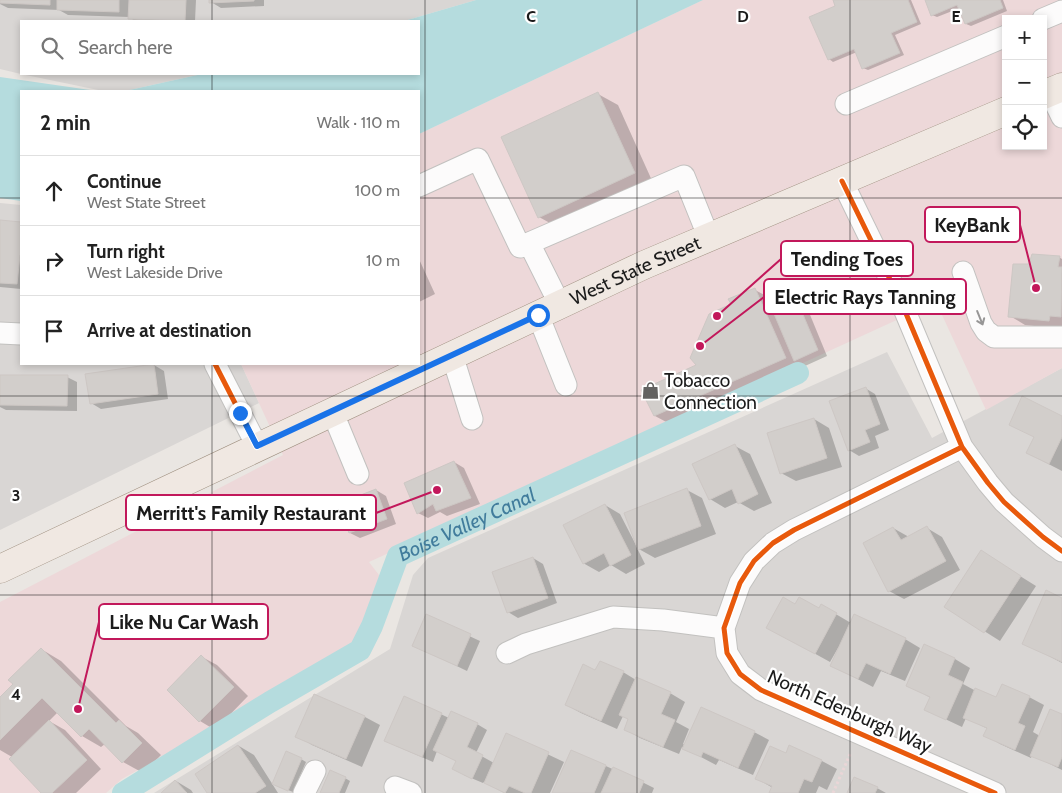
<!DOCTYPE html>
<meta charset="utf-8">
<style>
:root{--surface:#fff;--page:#f2f2f2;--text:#222;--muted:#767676;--line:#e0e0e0}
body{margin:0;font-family:Cabin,sans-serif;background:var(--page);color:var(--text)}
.controls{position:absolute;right:15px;top:15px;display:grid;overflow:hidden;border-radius:0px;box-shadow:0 2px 8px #0003}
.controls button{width:45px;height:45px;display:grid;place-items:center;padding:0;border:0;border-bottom:1px solid var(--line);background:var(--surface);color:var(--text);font:25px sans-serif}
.stop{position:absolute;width:15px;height:15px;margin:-11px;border:4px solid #1a73e8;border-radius:50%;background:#fff}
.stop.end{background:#1a73e8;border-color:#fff;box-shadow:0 1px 5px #0008}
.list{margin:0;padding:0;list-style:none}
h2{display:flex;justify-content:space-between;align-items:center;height:65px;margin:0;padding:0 20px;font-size:21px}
h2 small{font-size:16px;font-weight:400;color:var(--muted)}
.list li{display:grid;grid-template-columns:32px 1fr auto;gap:15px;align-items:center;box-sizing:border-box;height:70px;padding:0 20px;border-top:1px solid var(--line)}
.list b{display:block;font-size:19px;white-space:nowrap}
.list p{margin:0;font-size:16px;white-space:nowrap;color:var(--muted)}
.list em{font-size:16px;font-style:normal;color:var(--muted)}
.icon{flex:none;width:28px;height:28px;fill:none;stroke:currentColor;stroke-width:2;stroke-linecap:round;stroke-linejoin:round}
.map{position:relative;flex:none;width:1062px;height:793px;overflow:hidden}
.search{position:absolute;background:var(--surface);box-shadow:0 2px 8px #0003;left:20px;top:20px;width:400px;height:55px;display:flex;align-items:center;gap:12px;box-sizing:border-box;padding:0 18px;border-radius:0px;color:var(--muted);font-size:19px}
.panel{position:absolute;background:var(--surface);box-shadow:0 2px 8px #0003;left:20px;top:90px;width:400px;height:275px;border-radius:0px}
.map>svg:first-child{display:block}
.residential{fill:#d9d6d4}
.commercial{fill:#edd8d9;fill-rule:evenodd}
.water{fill:#b5dcde}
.shadow{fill:#0003}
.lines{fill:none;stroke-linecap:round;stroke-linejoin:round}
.canal{stroke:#b5dcde;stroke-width:22}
.building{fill:#d2cecb;stroke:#cdc7c4}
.minor-casing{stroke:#c2c1bf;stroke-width:23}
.major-casing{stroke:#9f9080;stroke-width:29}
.path{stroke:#ead6d7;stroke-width:3;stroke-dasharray:2.5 2.5;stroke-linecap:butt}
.minor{stroke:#fcfbfb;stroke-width:21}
.major{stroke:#f0e8e2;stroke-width:28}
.cycleway-casing{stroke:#fff;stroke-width:8}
.cycleway{stroke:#e8590c;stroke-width:5}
.oneway{stroke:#979696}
.route{stroke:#1a73e8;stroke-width:6}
.grid{fill:none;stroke:#1b1b1b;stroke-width:1;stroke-opacity:0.55}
.labels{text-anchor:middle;stroke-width:4.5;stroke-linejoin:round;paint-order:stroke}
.street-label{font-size:19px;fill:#1b1b1b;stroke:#fff}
.poi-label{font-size:19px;fill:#1b1b1b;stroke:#fff;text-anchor:start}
.water-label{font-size:20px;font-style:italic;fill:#417c9c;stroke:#fff}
.grid-label{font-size:16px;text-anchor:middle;font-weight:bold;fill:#1b1b1b;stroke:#fff;stroke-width:4.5;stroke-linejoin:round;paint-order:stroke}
.leader{fill:none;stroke:#c2185b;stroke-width:2}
.callout-dot{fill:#c2185b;stroke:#fff;stroke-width:2}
.callout{fill:#fff;stroke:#c2185b;stroke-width:2}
.callout-label{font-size:20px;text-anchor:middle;font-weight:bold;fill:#1b1b1b}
</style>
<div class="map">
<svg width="1062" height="793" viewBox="0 0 1062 793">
<rect width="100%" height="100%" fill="#eae6e2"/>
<path class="residential" d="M0 0H476L404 21H21V74L0 69Z
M21 74H202L125 91H103Z
M0 203 21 205V364H241L259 403 0 530Z
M887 352 932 438 1062 368V793H154L390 649 413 575 428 558Z"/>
<path class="commercial" d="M703 0H1062V368L986 410 936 302 369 562 382 579 360 644 122 779 106 793H0V602L283 455 241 364H419V134ZM1006 19H1043V146H1006Z"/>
<path class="water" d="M476 0H703L419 134V91H125L202 74H419V21H404Z
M0 77 97 91H21V201L0 198Z"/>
<path class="shadow" d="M0 0H196L195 21H135L129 17 68 15 59 10 8 8 0 4Z
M211 0H264V6L221 8 211 2Z
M834 0H911L921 24 895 35 904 55 868 70 863 68 857 52 833 62 829 59 837 7Z
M926 0H1003L1007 11 971 26 966 24 960 8 937 17 932 15Z
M598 94 618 105 654 185 559 228 539 217Z
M0 222 21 223V289L0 287Z
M1059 257 1062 259V329L1025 325 1010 316 1030 266Z
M419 259 435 294 419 302Z
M755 290 770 298 775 309 796 299 806 305 827 356 805 366 798 362 800 366 670 424 655 416 643 390 698 366 732 305Z
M154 365 164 371 168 399 101 409 91 403Z
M0 376 67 377 77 382V411L6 410 0 407Z
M865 388 875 394 889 430 875 436 879 448 859 456 849 450Z
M1062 417V471L1027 453 1035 437 1010 424Z
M814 419 829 428 842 467 796 481 781 473Z
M735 446 750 454 772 503 754 511 738 502 725 508 710 499Z
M454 462 464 468 480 504 447 516 440 512 428 518 418 513Z
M376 490 386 496 396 524 360 538 350 533 340 504Z
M687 490 702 498 716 534 655 558 637 548 645 564 626 574 611 565 599 572 583 563 605 505 620 514 636 545Z
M893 528 909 537 927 528 942 537 960 570 904 599 889 591Z
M533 558 543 564 557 603 518 618 508 612Z
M996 561 1036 586 1000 641 946 607Z
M1062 599V663L1024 643Z
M796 605 820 609 822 606 851 623 905 639 920 648 905 681 881 671 873 687 832 666 840 649 838 648 830 662 783 636Z
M426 616 480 641 467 671 413 645Z
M925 646 955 659 970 668 963 684 976 691 997 699 1029 697 1044 705 1033 732 1040 736 1062 716V770L1032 755 1031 758 1000 744 985 735 988 729 966 718 962 727 926 710 931 698 907 685Z
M41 649 61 661 126 726 138 733 161 755 143 773 123 762 105 744 101 747 82 736 58 712 49 721 65 730 101 769 76 793H43L12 757 0 750V699L14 684Z
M202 657 217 665 248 696 215 730 200 721Z
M596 672H623L636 680 670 693 685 702 676 722 689 729 683 744 685 745 754 732 769 740 753 775 719 760 716 765 682 747 679 754 640 738 625 729 629 719 623 716 617 729 581 713 566 705Z
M405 697 449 718 477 724 487 730 476 753 494 763 507 735 564 762 550 793H504L484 782 483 783 464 775 457 761 437 751 433 762 396 746Z
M365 717 380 725 362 767 312 745 297 736Z
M239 746 254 755 278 793H209Z
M572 751 644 783 654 788 652 793H553Z
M786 755 822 761 837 769 827 790 819 786 816 793H770L773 788 757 779Z
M301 759 306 762 293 792 278 786Z
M345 778 350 781 345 793H321Z
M855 778 877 788 886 793H848Z
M176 781 191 790 193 793H163Z"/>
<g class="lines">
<path class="canal" id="s1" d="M123 793 270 702 360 650 372 626 398 556 798 373"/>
</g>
<path class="building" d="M0 0H50V5L0 3Z
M57 0H119V12L57 10Z
M129 0H186L185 21 128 19Z
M209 0H254V1L209 3Z
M833 0H908L917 22 891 33 900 53 862 69 854 49 828 60 809 17 835 6Z
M925 0H1000L1003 8 965 24 957 5 931 16Z
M598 92 635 173 538 218 501 137Z
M0 220 21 222V255H20L17 284 0 283Z
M1032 254 1060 256 1058 267H1062L1061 317 1050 316 1049 321 1008 317 1013 264H1029Z
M755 288 786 358 654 416 641 390 696 365 690 358 709 314 731 304 728 299Z
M796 298 818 350 794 361 772 309Z
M154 364 158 394 90 404 85 374Z
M0 375H68L67 406 0 405Z
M866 387 880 424 865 430 870 442 848 451 829 401Z
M1022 396 1062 416V437L1049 464 1026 453 1034 437 1009 425Z
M814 418 827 458 780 474 767 433Z
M735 444 758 494 738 504 732 489 709 500 692 464Z
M454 461 471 498 436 511 433 504 417 514 404 483Z
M687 488 701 526 638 550 624 513Z
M376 489 387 519 349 533 338 504Z
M605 504 631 555 610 566 604 553 583 564 563 525Z
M927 526 946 561 888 592 863 543 893 527 901 540Z
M981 550 1021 576 984 633 944 607Z
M533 557 548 598 507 613 492 572Z
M1046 590 1062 598V662L1022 644Z
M783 597 795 604 799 597 819 608 821 604 837 613 815 654 766 628Z
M426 614 471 634 457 666 412 646Z
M854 614 906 638 890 674 866 663 858 679 830 666Z
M924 644 955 658 948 675 963 682 946 720 924 710 930 697 906 686Z
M41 648 116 723 119 720 142 743 122 763 89 729 81 737 42 698 0 740V697L13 684 8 680Z
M201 655 234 687 199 722 167 690Z
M600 661 624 671 601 721 565 705 583 664 595 670Z
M636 677 671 692 661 714 675 720 663 747 624 730 628 719 619 715Z
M1002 684 1030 696 1018 723 1025 726 1015 750 983 736 987 728 963 718 975 688 996 697Z
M314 694 365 716 346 759 295 737Z
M404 696 442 713 422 757 384 741Z
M701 707 755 731 738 768 703 752 701 757 682 749Z
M1050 709 1062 714V757L1058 767 1030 756Z
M451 711 478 723 467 747 483 755 472 779 452 769 456 761 433 750Z
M49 720 87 760 52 793H41L9 759Z
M506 733 549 752 531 793H525L509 786 505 793 484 783Z
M238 745 266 786 255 793H207L195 774Z
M789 745 822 760 812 782 804 779 798 793H769L772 786 755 779 770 746 786 753Z
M571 750 606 765 594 793H552Z
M286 751 302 758 288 791 272 784Z
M613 767 644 781 639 793H601Z
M330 770 346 777 339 793H320Z
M854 777 878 787 875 793H847Z
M175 780 187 793H161Z"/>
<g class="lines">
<defs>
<path id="minor" d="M1043 19 1062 11
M1050 92 1062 117
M846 104 1006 36
M842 181 902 304 962 447 988 483 1004 502 1043 537 1062 551
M419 186 478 159 520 247 684 176 709 238
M529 243 560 305
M963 272 981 323 986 331 994 337H1062
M538 315 566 385
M0 333 21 334
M452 355 472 419
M215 364 257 446
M332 411 358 474
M962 447 794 530 773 543 754 561 740 583 724 628 727 653 740 674 761 690 995 793
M507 653 526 644 613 617 663 620 724 628
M395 787 411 793
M304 793 315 771"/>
<g id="major">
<path d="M1043 95 1062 87"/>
<path id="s2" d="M0 569 644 265 1006 111"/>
</g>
</defs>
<use href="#minor" class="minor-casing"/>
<use href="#major" class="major-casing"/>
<path class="path" d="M833 793 851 752"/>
<use href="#minor" class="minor"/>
<use href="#major" class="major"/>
<defs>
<path id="cycleway" d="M842 181 902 304 962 447 988 483 1004 502 1043 537 1062 551
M215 364 257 446
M962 447 794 530 773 543 754 561 740 583 724 628 727 653 740 674 761 690 995 793"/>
</defs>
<use href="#cycleway" class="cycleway-casing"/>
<use href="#cycleway" class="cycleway"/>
</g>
<defs><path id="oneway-shaft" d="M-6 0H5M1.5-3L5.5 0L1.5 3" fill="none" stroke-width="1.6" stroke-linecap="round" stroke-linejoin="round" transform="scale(1.25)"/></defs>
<use class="oneway" href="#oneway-shaft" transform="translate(980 318) rotate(68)"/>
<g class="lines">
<path class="route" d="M240 413 257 446 538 315"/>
</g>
<path class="grid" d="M212 0V21M425 0V793M637 0V793M850 0V793M212 74V91M0 198H21M419 198H1062M212 364V793M0 396H1062M0 595H1062"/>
<defs>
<symbol id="shop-bare" viewBox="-9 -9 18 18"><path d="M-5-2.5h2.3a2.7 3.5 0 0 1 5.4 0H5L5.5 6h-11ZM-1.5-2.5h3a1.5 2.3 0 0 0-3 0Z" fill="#636261" stroke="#fff" stroke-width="2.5" paint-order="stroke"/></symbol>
</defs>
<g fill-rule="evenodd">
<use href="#shop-bare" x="638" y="378" width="25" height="25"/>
</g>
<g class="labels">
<g class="street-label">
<text dy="7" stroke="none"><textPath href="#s2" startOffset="702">West State Street</textPath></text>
<text transform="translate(850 711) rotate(24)" y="7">North Edenburgh Way</text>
</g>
<g class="poi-label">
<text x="664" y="387">Tobacco<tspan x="664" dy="22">Connection</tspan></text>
</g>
<g class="water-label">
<text dy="7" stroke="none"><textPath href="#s1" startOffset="454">Boise Valley Canal</textPath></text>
</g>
</g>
<g class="grid-label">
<text x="531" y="22">C</text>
<text x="743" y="22">D</text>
<text x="956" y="22">E</text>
<text x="16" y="501">3</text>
<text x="16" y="700">4</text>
</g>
<path class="leader" d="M1036 288L1020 225M717 316L781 259M700 346L764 297M437 490L376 513M78 709L99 622"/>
<g class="callout-dot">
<circle cx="1036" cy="288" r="5"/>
<circle cx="717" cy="316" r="5"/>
<circle cx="700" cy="346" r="5"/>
<circle cx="437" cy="490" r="5"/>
<circle cx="78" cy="709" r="5"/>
</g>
<g class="callout">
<rect x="925" y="207" width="95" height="35" rx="5"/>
<rect x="781" y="241" width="132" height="35" rx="5"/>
<rect x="764" y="279" width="202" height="35" rx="5"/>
<rect x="126" y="495" width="250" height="35" rx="5"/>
<rect x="99" y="604" width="169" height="35" rx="5"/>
</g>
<g class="callout-label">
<text x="972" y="232">KeyBank</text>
<text x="847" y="266">Tending Toes</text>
<text x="865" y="304">Electric Rays Tanning</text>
<text x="251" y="520">Merritt's Family Restaurant</text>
<text x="184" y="629">Like Nu Car Wash</text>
</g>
</svg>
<div class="controls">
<button>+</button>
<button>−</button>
<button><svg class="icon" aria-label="locate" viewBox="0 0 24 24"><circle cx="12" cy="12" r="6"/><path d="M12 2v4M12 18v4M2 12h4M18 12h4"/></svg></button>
</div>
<div class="stop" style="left:538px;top:315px"></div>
<div class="stop end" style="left:240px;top:413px"></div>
<div class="search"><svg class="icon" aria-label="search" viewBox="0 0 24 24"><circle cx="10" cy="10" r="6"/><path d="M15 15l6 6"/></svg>Search here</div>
<section class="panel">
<h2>2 min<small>Walk · 110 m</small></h2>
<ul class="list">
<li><svg class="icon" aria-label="ahead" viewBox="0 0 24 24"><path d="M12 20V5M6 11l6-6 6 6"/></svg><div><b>Continue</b><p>West State Street</p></div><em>100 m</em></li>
<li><svg class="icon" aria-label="right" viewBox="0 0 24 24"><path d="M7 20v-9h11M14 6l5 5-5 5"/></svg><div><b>Turn right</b><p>West Lakeside Drive</p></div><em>10 m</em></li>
<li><svg class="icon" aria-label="arrive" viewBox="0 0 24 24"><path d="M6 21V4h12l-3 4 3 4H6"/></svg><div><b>Arrive at destination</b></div></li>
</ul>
</section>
</div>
